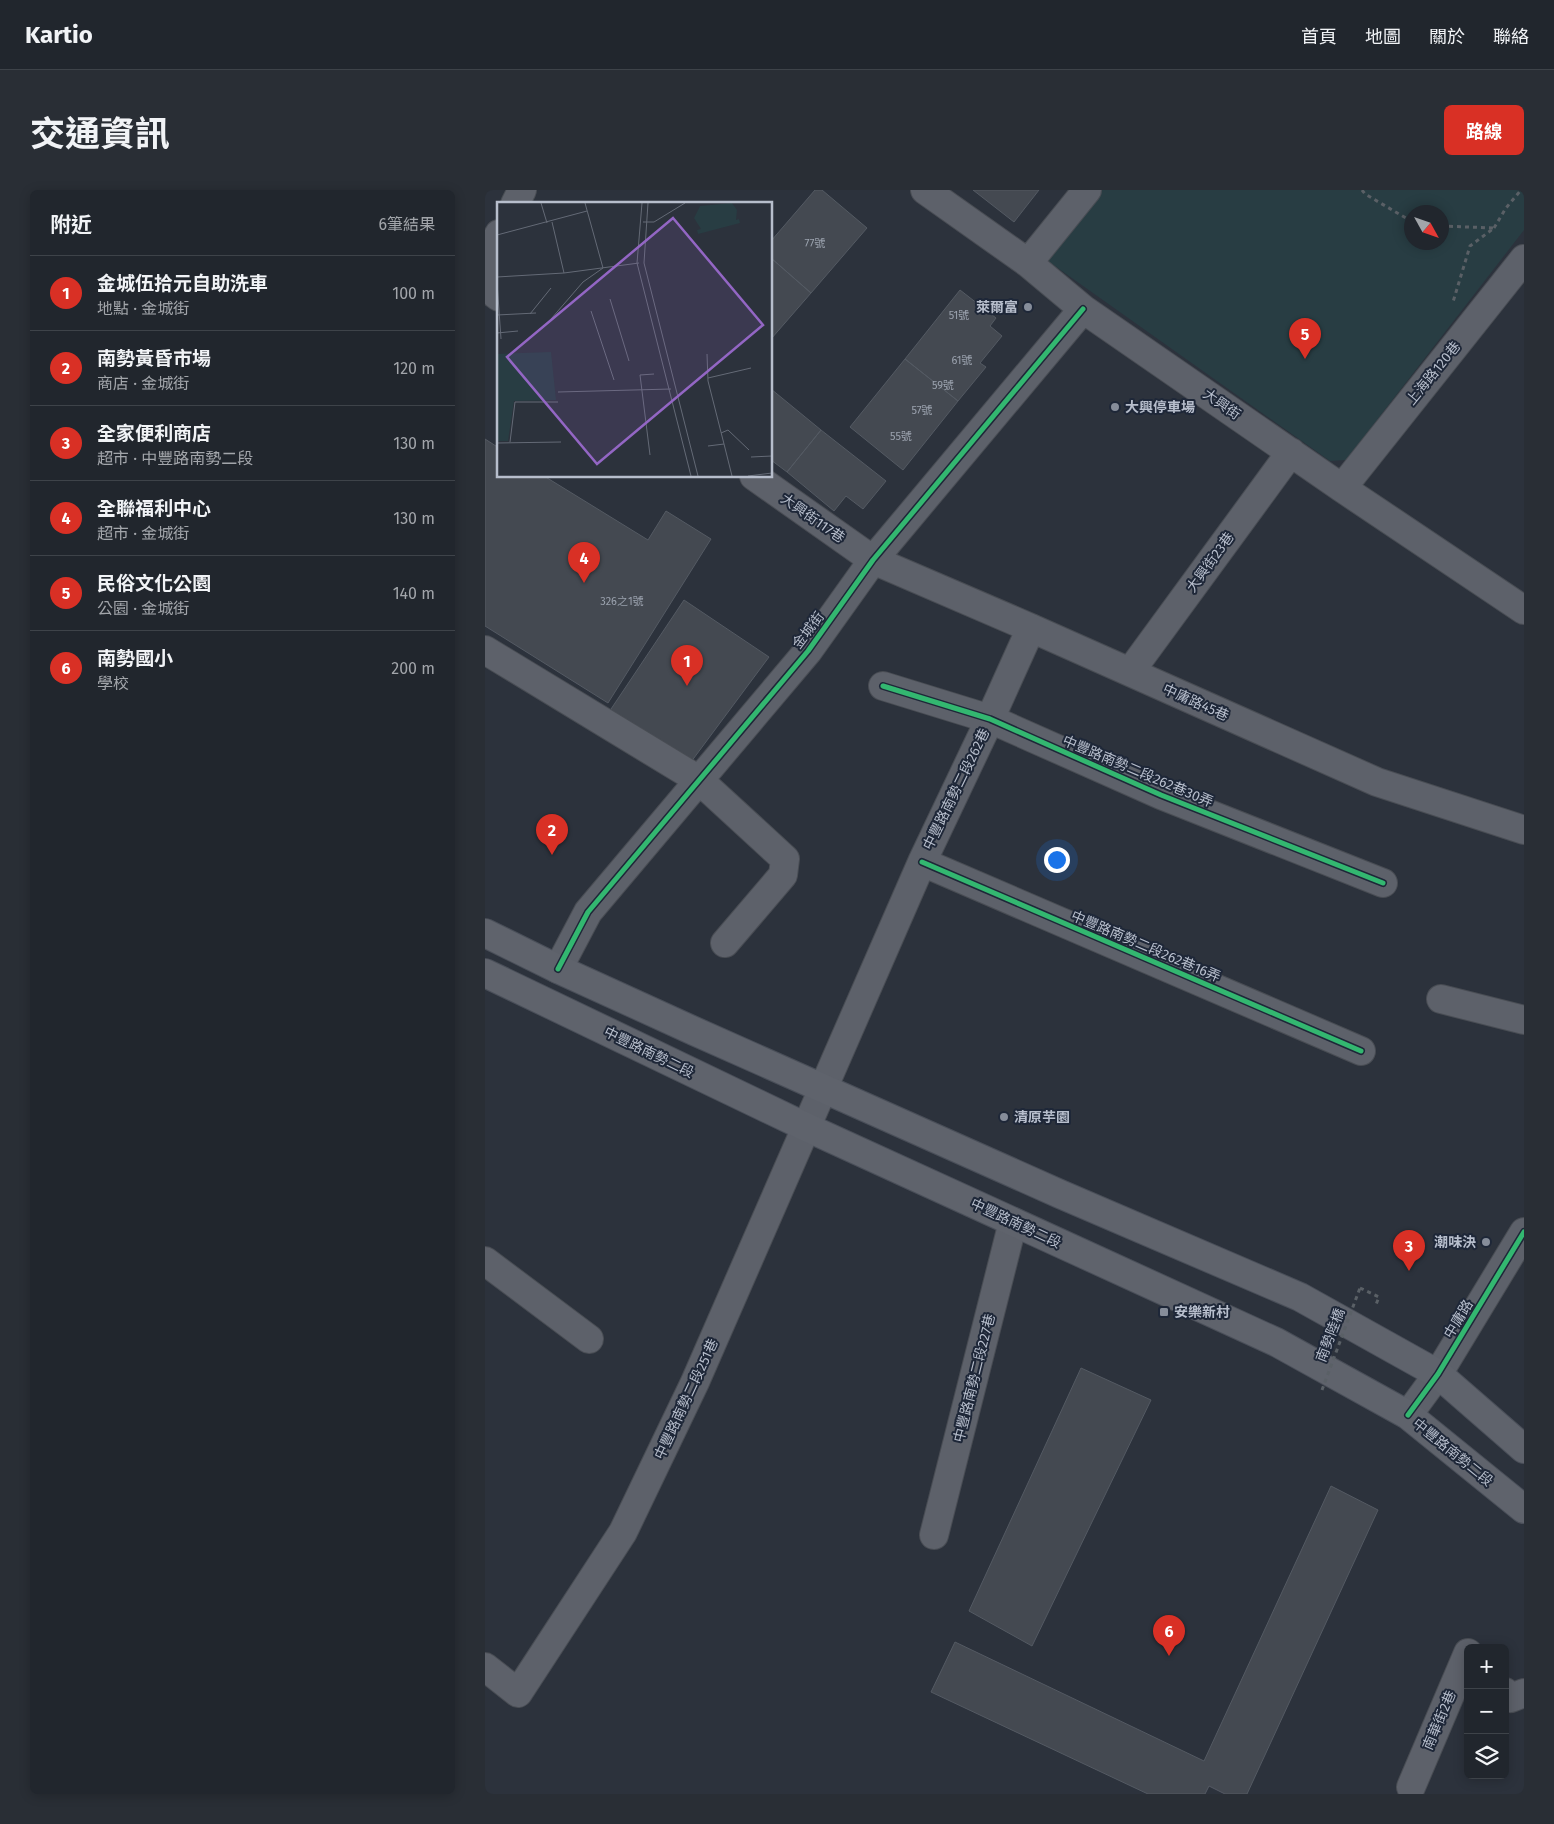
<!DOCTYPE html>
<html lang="zh-TW">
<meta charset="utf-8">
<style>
:root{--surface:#21262d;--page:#292e35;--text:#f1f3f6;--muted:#a2a5aa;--line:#3e4349;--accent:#d93025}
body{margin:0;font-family:"Fira Sans","Noto Sans TC",sans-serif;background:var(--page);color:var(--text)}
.controls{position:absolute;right:15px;bottom:15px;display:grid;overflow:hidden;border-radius:8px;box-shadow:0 2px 12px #0003}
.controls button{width:45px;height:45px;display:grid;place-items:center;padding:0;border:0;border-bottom:1px solid var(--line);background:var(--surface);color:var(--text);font:25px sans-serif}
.compass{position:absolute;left:919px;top:15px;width:45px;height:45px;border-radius:50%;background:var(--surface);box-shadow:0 2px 12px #0003;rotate:130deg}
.you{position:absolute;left:571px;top:669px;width:18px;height:18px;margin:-12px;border:4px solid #fff;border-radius:50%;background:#1a73e8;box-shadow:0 0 0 8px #1a73e833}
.badge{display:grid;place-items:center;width:32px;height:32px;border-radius:50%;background:var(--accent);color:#fff;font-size:16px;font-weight:700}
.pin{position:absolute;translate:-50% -41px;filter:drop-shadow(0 1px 2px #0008)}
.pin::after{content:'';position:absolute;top:26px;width:18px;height:15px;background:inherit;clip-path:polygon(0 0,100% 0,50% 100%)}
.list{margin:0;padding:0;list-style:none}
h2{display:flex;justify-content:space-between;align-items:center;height:65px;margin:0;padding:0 20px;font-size:21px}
h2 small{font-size:16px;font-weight:400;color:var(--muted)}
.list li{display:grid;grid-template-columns:32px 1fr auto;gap:15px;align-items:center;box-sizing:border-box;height:75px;padding:0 20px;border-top:1px solid var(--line)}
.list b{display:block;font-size:19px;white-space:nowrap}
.list p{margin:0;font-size:16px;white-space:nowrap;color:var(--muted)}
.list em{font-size:16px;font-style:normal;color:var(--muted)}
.icon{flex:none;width:28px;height:28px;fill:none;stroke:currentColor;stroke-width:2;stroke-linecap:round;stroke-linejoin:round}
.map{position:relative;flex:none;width:1039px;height:1604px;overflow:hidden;border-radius:8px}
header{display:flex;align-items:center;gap:30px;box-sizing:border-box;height:70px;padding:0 25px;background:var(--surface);border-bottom:1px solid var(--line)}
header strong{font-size:24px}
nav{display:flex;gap:28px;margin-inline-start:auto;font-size:18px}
.intro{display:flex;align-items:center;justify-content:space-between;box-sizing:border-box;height:120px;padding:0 30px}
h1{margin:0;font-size:35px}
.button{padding:12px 22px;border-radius:8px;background:var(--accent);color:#fff;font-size:18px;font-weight:700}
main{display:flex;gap:30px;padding:0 30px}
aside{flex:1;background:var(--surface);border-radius:8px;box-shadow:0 2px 12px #0003}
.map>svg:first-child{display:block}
.green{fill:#283d43;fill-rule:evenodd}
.building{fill:#444951;stroke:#545a63}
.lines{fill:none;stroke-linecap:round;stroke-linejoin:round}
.minor-casing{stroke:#494d54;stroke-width:30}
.major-casing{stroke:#4a4f59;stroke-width:30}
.path{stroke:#5a6066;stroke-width:3;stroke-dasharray:4 4;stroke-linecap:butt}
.minor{stroke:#5d616a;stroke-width:28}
.major{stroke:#5f636c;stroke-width:28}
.path-bridge{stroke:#5a6066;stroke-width:3;stroke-dasharray:4 4;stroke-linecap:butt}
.cycleway-casing{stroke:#1e2738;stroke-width:8}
.cycleway{stroke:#33b770;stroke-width:5}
.poi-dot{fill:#868d9a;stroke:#1e2738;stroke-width:2}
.labels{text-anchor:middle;stroke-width:4;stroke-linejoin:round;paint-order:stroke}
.number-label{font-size:11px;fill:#9aa1ad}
.poi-label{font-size:14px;font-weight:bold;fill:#b7becc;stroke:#1e2738;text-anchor:start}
.street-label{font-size:14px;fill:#b7becc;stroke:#1e2738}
.inset-road{fill:none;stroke:#646a76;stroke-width:1}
.view{fill:#9366c4;fill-opacity:0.15;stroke:#9366c4;stroke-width:2.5}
.inset-edge{fill:none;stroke:#b7becc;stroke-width:2.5}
</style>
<header>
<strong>Kartio</strong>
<nav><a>首頁</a><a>地圖</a><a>關於</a><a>聯絡</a></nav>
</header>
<div class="intro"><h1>交通資訊</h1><a class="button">路線</a></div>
<main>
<aside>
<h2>附近<small>6筆結果</small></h2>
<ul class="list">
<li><span class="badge">1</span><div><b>金城伍拾元自助洗車</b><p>地點 · 金城街</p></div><em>100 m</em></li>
<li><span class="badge">2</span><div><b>南勢黃昏市場</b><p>商店 · 金城街</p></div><em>120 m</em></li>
<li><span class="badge">3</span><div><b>全家便利商店</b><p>超市 · 中豐路南勢二段</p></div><em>130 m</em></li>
<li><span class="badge">4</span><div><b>全聯福利中心</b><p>超市 · 金城街</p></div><em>130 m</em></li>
<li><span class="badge">5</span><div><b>民俗文化公園</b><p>公園 · 金城街</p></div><em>140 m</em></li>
<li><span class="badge">6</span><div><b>南勢國小</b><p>學校</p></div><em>200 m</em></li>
</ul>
</aside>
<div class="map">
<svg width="1039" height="1604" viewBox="0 0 1039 1604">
<rect width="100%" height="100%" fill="#2c323c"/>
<path class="green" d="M616 0H1039V40L861 270 845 271 560 69ZM926 22H956V52H926Z"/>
<path class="building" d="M330 0H337L382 38 326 103 286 68V51Z
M488 0H554L529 32Z
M286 68 326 103 286 149Z
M475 100 511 128 505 136 517 146 495 173 501 177 473 211 420 169Z
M420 169 473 211 418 280 365 237Z
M286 199 336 240 302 282 286 270Z
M336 240 401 291 378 319 361 306 349 321 302 282Z
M0 249 14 258V286H59L163 350 181 321 226 349 123 513 0 436Z
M199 410 284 467 203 576 122 525Z
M596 1178 666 1210 547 1456 484 1421Z
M846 1296 893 1320 762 1604H740L724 1596 720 1604H663L446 1502 470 1452 719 1571Z"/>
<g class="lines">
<defs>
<path id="minor" d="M440 0 543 73 598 119 857 298 1039 420
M30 14 37 0
M0 69 14 44
M543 73 602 0
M0 78 10 104 14 107
M269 286 388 370 546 438 892 592 1039 640
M857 298 1039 69
M0 460 214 590 300 669 298 685 240 753
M645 482 806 262
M398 496 505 529 676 605 898 693
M437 672 876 861
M73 779 103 722 323 461 388 370 598 119
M956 809 1039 830
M0 1071 104 1149
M923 1225 953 1184 1039 1042
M449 1345 528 1032
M0 1477 33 1503 138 1342 210 1192 437 672 505 529 546 438
M1020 1502 1026 1508 1039 1503
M926 1597 983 1463"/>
<path id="major" d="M0 743 73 779 209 841 575 1004 815 1107 953 1184 1039 1259
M0 783 321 937 791 1152 923 1225 1039 1319"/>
</defs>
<use href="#minor" class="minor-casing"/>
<use href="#major" class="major-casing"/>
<path class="path" d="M877 0 880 4 926 31
M956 36 1009 38 985 56 968 112
M1009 38 1021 18 1036 0
M875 1098 894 1107 890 1117"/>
<use href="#minor" class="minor"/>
<use href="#major" class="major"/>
<path class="path-bridge" d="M837 1200 875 1098"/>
<defs>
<path id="cycleway" d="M398 496 505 529 676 605 898 693
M437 672 876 861
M73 779 103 722 323 461 388 370 598 119
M923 1225 953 1184 1039 1042"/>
</defs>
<use href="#cycleway" class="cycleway-casing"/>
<use href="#cycleway" class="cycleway"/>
</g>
<g class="poi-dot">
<circle cx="543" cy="117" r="5"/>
<circle cx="630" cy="217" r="5"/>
<circle cx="519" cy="927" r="5"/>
<circle cx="1001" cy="1052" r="5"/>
<rect x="674" y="1117" width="10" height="10" rx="2.5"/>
</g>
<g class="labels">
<g class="number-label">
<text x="330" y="57">77號</text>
<text x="474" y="129">51號</text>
<text x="477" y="174">61號</text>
<text x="458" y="199">59號</text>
<text x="437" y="224">57號</text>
<text x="416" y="250">55號</text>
<text x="137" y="415">326之1號</text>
</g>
<g class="poi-label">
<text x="533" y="122" text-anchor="end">萊爾富</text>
<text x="640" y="222">大興停車場</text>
<text x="529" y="932">清原芋園</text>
<text x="991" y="1057" text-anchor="end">潮味決</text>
<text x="689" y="1127">安樂新村</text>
</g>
<g class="street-label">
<text transform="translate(948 183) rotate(-51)" y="5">上海路120巷</text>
<text transform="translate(737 214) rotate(35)" y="5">大興街</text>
<text transform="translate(328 328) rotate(35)" y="5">大興街117巷</text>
<text transform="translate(725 372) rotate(-54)" y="5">大興街23巷</text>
<text transform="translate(323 440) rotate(-53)" y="5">金城街</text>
<text transform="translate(711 512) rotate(24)" y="5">中庸路45巷</text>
<text transform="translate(653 581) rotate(23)" y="5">中豐路南勢二段262巷30弄</text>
<text transform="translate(471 599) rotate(-64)" y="5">中豐路南勢二段262巷</text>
<text transform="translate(661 756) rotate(23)" y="5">中豐路南勢二段262巷16弄</text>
<text transform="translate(164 862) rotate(26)" y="5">中豐路南勢二段</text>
<text transform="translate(531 1033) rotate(25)" y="5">中豐路南勢二段</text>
<text transform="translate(973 1129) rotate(-59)" y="5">中庸路</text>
<text transform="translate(845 1145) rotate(-69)" y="5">南勢陸橋</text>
<text transform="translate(489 1188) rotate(-76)" y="5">中豐路南勢二段227巷</text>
<text transform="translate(201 1209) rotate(-65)" y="5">中豐路南勢二段251巷</text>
<text transform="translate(968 1262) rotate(39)" y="5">中豐路南勢二段</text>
<text transform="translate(954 1530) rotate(-67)" y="5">南華街2巷</text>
</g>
</g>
<g transform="translate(12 12)">
<rect width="275" height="275" fill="#2c323c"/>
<path d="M235 1 240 8 239 18 242 17 243 21 201 32 200 28 204 27 197 16 203 4ZM54 150 59 198 17 199 11 239H0V152Z" fill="#283d43"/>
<path class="inset-road" d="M44 1 50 21M145 1 140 61 194 274M151 1 147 61 201 274M55 20 67 71M146 20H157L188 1M0 33 90 9M0 75 67 71 142 61M0 80 4 137M113 97 132 159M94 109 117 178M33 112 54 86M0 113 39 111M54 117 86 80 106 66 88 1M0 131 21 129M210 152 211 179 227 242M211 176 254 166M61 190 174 187M224 231 231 228 252 248M13 240 18 200H61M0 241 64 240M211 244 227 242 235 274M153 253 143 173 157 172M254 255 275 254M251 274 275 271"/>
<path class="view" d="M176 16 266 123 100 262 10 155Z"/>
<rect width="275" height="275" class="inset-edge"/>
</g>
</svg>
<div class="controls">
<button>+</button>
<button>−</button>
<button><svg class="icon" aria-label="layers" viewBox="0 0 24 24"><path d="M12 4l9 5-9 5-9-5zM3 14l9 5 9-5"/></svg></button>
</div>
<svg class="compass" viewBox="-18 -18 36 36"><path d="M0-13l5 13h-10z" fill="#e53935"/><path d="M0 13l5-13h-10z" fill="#a2a5aa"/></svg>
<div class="you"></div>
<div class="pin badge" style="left:202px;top:496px">1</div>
<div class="pin badge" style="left:67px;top:665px">2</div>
<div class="pin badge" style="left:924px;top:1081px">3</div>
<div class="pin badge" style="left:99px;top:393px">4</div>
<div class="pin badge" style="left:820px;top:169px">5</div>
<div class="pin badge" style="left:684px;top:1466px">6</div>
</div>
</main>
